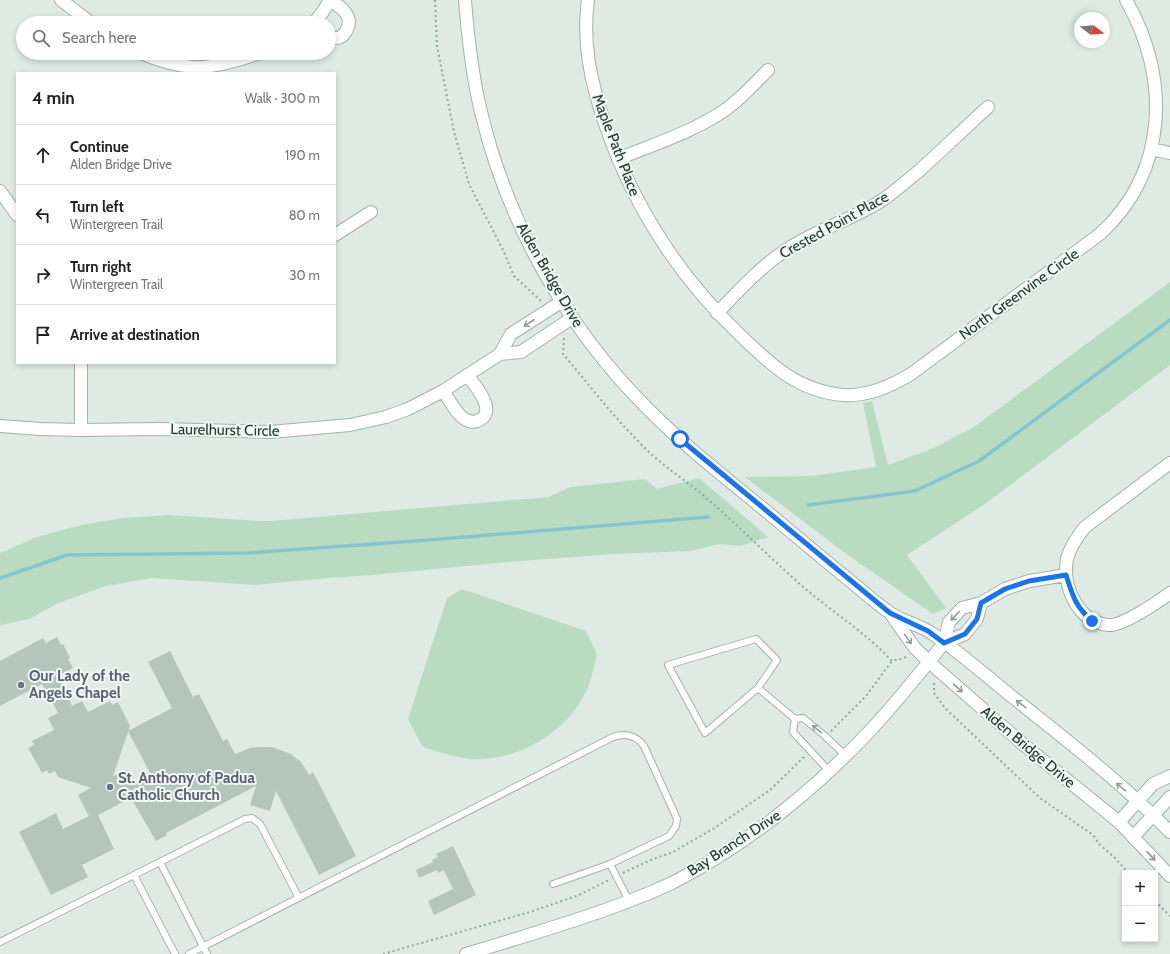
<!DOCTYPE html>
<meta charset="utf-8">
<style>
:root{--surface:#fff;--page:#f2f2f2;--text:#222;--muted:#767676;--line:#e0e0e0}
body{margin:0;font-family:Cabin,sans-serif;background:var(--page);color:var(--text)}
.controls{position:absolute;right:12px;bottom:12px;display:grid;overflow:hidden;border-radius:0px;box-shadow:0 2px 6px #0003}
.controls button{width:36px;height:36px;display:grid;place-items:center;padding:0;border:0;border-bottom:1px solid var(--line);background:var(--surface);color:var(--text);font:20px sans-serif}
.compass{position:absolute;left:1074px;top:12px;width:36px;height:36px;border-radius:50%;background:var(--surface);box-shadow:0 2px 6px #0003;rotate:106deg}
.stop{position:absolute;width:12px;height:12px;margin:-9px;border:3px solid #1a73e8;border-radius:50%;background:#fff}
.stop.end{background:#1a73e8;border-color:#fff;box-shadow:0 1px 4px #0008}
.list{margin:0;padding:0;list-style:none}
h2{display:flex;justify-content:space-between;align-items:center;height:52px;margin:0;padding:0 16px;font-size:17px}
h2 small{font-size:13px;font-weight:400;color:var(--muted)}
.list li{display:grid;grid-template-columns:26px 1fr auto;gap:12px;align-items:center;box-sizing:border-box;height:60px;padding:0 16px;border-top:1px solid var(--line)}
.list b{display:block;font-size:15px;white-space:nowrap}
.list p{margin:0;font-size:13px;white-space:nowrap;color:var(--muted)}
.list em{font-size:13px;font-style:normal;color:var(--muted)}
.icon{flex:none;width:22px;height:22px;fill:none;stroke:currentColor;stroke-width:2;stroke-linecap:round;stroke-linejoin:round}
.map{position:relative;flex:none;width:1170px;height:954px;overflow:hidden}
.search{position:absolute;background:var(--surface);box-shadow:0 2px 6px #0003;left:16px;top:16px;width:320px;height:44px;display:flex;align-items:center;gap:10px;box-sizing:border-box;padding:0 14px;border-radius:22px;color:var(--muted);font-size:15px}
.panel{position:absolute;background:var(--surface);box-shadow:0 2px 6px #0003;left:16px;top:72px;width:320px;height:292px;border-radius:0px}
.map>svg:first-child{display:block}
.green{fill:#b8dbc1}
.lines{fill:none;stroke-linecap:round;stroke-linejoin:round}
.stream{stroke:#88c4ce;stroke-width:3.5}
.building{fill:#b5c5be}
.service-casing{stroke:#a2b1ac;stroke-width:8}
.minor-casing{stroke:#a2b1ac;stroke-width:14}
.tertiary-casing{stroke:#a2b1ac;stroke-width:14}
.path{stroke:#80ad9f;stroke-width:2;stroke-dasharray:2 3;stroke-linecap:butt}
.service{stroke:#fff;stroke-width:6}
.minor{stroke:#fff;stroke-width:12}
.tertiary{stroke:#fff;stroke-width:12}
.oneway{stroke:#909c99}
.route{stroke:#1a73e8;stroke-width:5}
.worship-dot{fill:#6b7280;stroke:#eff7f3;stroke-width:1.5}
.labels{text-anchor:middle;stroke-width:4;stroke-linejoin:round;paint-order:stroke}
.street-label{font-size:15px;fill:#213933;stroke:#eff7f3}
.worship-label{font-size:15px;font-weight:bold;fill:#5b616d;stroke:#eff7f3;text-anchor:start}
</style>
<div class="map">
<svg width="1170" height="954" viewBox="0 0 1170 954">
<rect width="100%" height="100%" fill="#dfeae5"/>
<path class="green" d="M1170 282V365L985 504 907 555 946 608 933 614 845 553 745 477 811 476 876 467 863 403 872 401 888 465 934 448 974 427Z
M699 478 768 537 741 546 720 544 689 551 613 554 508 562 373 575 328 578 255 585 152 578 106 586 58 603 29 619 0 625V553L37 537 81 525 123 518 169 515 259 521H271L549 497 570 487 645 479 657 489Z
M462 589 586 631C589 638 594 646 596 653 597 658 594 666 593 671 583 717 539 751 493 758 469 762 444 755 422 746L408 719 447 598Z"/>
<g class="lines">
<path class="stream" d="M808 505 915 491 979 461 1170 320
M0 578 67 555 247 553 429 540 708 517"/>
</g>
<path class="building" d="M57 637 61 645 63 644 70 658 68 659 73 668 58 676 72 706 82 701 88 712 110 701 112 705 118 702 130 726 113 776 127 770 134 784 151 775 128 731 172 708 148 662 170 651 193 697 199 694 223 741 227 739 235 754 250 748 258 747H272L291 754 301 762 309 775 313 772 356 856 319 875 276 791 270 811 250 805 256 786 166 833 167 835 156 841 131 798 98 815 114 849 82 865 88 877 51 895 19 832 56 813 63 829 89 816 78 795 91 788 58 777 55 771 49 774 47 770 42 773 28 748 34 745 32 741 54 730 48 718 58 713 42 684 0 706V661L43 638 46 643Z
M453 846 476 895 434 915 428 901 453 889 444 870 438 873 437 870 419 878 416 870 433 862 432 860 438 857 436 854Z"/>
<g class="lines">
<defs>
<path id="service" d="M758 688 777 660 756 639 668 665 705 733 758 688 795 719
M829 771 793 732 795 719 803 718 825 736 846 756
M160 862 245 819 252 818 260 824 299 898
M610 864 629 901
M134 875 160 862 207 954
M0 942 134 875 175 954
M189 954 611 738C623 732 636 735 644 746L674 812 677 819 676 826 669 836 610 864 553 884"/>
<path id="minor" d="M61 0 91 23
M588 0C582 42 591 82 604 121 632 204 677 275 741 336 771 365 798 391 843 395 867 397 891 386 911 374L1100 234C1169 171 1170 76 1126 0
M314 23 322 13 330 0
M329 36C331 36 333 38 335 38 345 39 351 25 348 17 345 9 337 5 330 0
M141 53C157 60 175 65 192 67 209 69 244 59 260 53
M1155 150 1170 153
M618 159C654 144 693 132 725 110 741 99 754 84 768 70
M0 191 17 215
M335 235 371 212
M717 313C739 291 760 267 786 250 816 230 851 220 881 201 895 192 906 181 919 171 942 150 965 128 988 107
M500 354 511 334 561 302
M443 391C449 399 455 412 463 418 467 421 473 423 477 421 500 413 474 384 467 375
M0 426 40 429 81 430 160 429 270 432 350 425 386 417 408 409 443 391 500 354 521 352 572 318
M81 430V363
M1170 463 1085 527C1077 537 1070 547 1067 559 1062 586 1078 622 1108 625 1121 627 1158 602 1170 593
M944 643 949 622 962 608 981 603 1005 589 1029 581 1066 575
M944 643 965 634 977 619 981 603
M1119 822 1153 784 1170 776
M1133 837 1170 797"/>
<path id="tertiary" d="M465 0C468 38 472 75 481 112 508 225 568 330 650 411 686 447 727 479 766 511 795 535 824 560 854 584 865 593 877 604 889 612 901 621 917 624 930 632 960 652 987 677 1015 699 1068 741 1123 784 1170 832
M891 614 914 647 929 662 1024 745 1119 822 1170 876
M466 954C513 940 559 926 605 910 627 902 651 893 672 883 746 845 811 793 868 733 895 704 920 673 944 643"/>
</defs>
<use href="#service" class="service-casing"/>
<use href="#minor" class="minor-casing"/>
<use href="#tertiary" class="tertiary-casing"/>
<path class="path" d="M435 0 437 46 454 132 469 184 503 250 514 276 541 301
M564 338 563 354C587 382 611 414 638 441 657 462 681 477 703 495 737 524 768 556 801 585 831 611 865 632 892 661L904 658 907 656
M934 683V693L945 708 1040 798 1093 835 1099 844 1114 857 1128 873
M831 731 866 696 892 661
M623 873 653 859 671 853 713 829 770 790 805 756
M1155 901 1170 916
M383 954 530 912 579 895 609 880"/>
<use href="#service" class="service"/>
<use href="#minor" class="minor"/>
<use href="#tertiary" class="tertiary"/>
</g>
<defs><path id="oneway-shaft" d="M-6 0H5M1.5-3L5.5 0L1.5 3" fill="none" stroke-width="1.6" stroke-linecap="round" stroke-linejoin="round"/></defs>
<g class="oneway">
<use href="#oneway-shaft" transform="translate(529 323) rotate(147)"/>
<use href="#oneway-shaft" transform="translate(955 616) rotate(134)"/>
<use href="#oneway-shaft" transform="translate(908 639) rotate(55)"/>
<use href="#oneway-shaft" transform="translate(958 688) rotate(41)"/>
<use href="#oneway-shaft" transform="translate(1021 704) rotate(-142)"/>
<use href="#oneway-shaft" transform="translate(817 729) rotate(-141)"/>
<use href="#oneway-shaft" transform="translate(1121 787) rotate(-140)"/>
<use href="#oneway-shaft" transform="translate(1151 856) rotate(47)"/>
</g>
<g class="lines">
<path class="route" d="M680 439 890 613 928 631 944 643 965 634 977 619 981 603 1005 589 1029 581 1066 575C1073 596 1075 606 1092 621"/>
</g>
<g class="worship-dot">
<circle cx="21" cy="685" r="4"/>
<circle cx="110" cy="787" r="4"/>
</g>
<g class="labels">
<g class="street-label">
<text transform="translate(616 145) rotate(69)" y="5">Maple Path Place</text>
<text transform="translate(834 225) rotate(-29)" y="5">Crested Point Place</text>
<text transform="translate(550 275) rotate(60)" y="5">Alden Bridge Drive</text>
<text transform="translate(1019 294) rotate(-36)" y="5">North Greenvine Circle</text>
<text transform="translate(225 430) rotate(1)" y="5">Laurelhurst Circle</text>
<text transform="translate(1028 747) rotate(40)" y="5">Alden Bridge Drive</text>
<text transform="translate(734 843) rotate(-33)" y="5">Bay Branch Drive</text>
</g>
<g class="worship-label">
<text x="29" y="681">Our Lady of the<tspan x="29" dy="17">Angels Chapel</tspan></text>
<text x="118" y="783">St. Anthony of Padua<tspan x="118" dy="17">Catholic Church</tspan></text>
</g>
</g>
</svg>
<div class="controls">
<button>+</button>
<button>−</button>
</div>
<svg class="compass" viewBox="-18 -18 36 36"><path d="M0-13l5 13h-10z" fill="#e53935"/><path d="M0 13l5-13h-10z" fill="#767676"/></svg>
<div class="stop" style="left:680px;top:439px"></div>
<div class="stop end" style="left:1092px;top:621px"></div>
<div class="search"><svg class="icon" aria-label="search" viewBox="0 0 24 24"><circle cx="10" cy="10" r="6"/><path d="M15 15l6 6"/></svg>Search here</div>
<section class="panel">
<h2>4 min<small>Walk · 300 m</small></h2>
<ul class="list">
<li><svg class="icon" aria-label="ahead" viewBox="0 0 24 24"><path d="M12 20V5M6 11l6-6 6 6"/></svg><div><b>Continue</b><p>Alden Bridge Drive</p></div><em>190 m</em></li>
<li><svg class="icon" aria-label="left" viewBox="0 0 24 24"><path d="M17 20v-9H6M10 6l-5 5 5 5"/></svg><div><b>Turn left</b><p>Wintergreen Trail</p></div><em>80 m</em></li>
<li><svg class="icon" aria-label="right" viewBox="0 0 24 24"><path d="M7 20v-9h11M14 6l5 5-5 5"/></svg><div><b>Turn right</b><p>Wintergreen Trail</p></div><em>30 m</em></li>
<li><svg class="icon" aria-label="arrive" viewBox="0 0 24 24"><path d="M6 21V4h12l-3 4 3 4H6"/></svg><div><b>Arrive at destination</b></div></li>
</ul>
</section>
</div>
